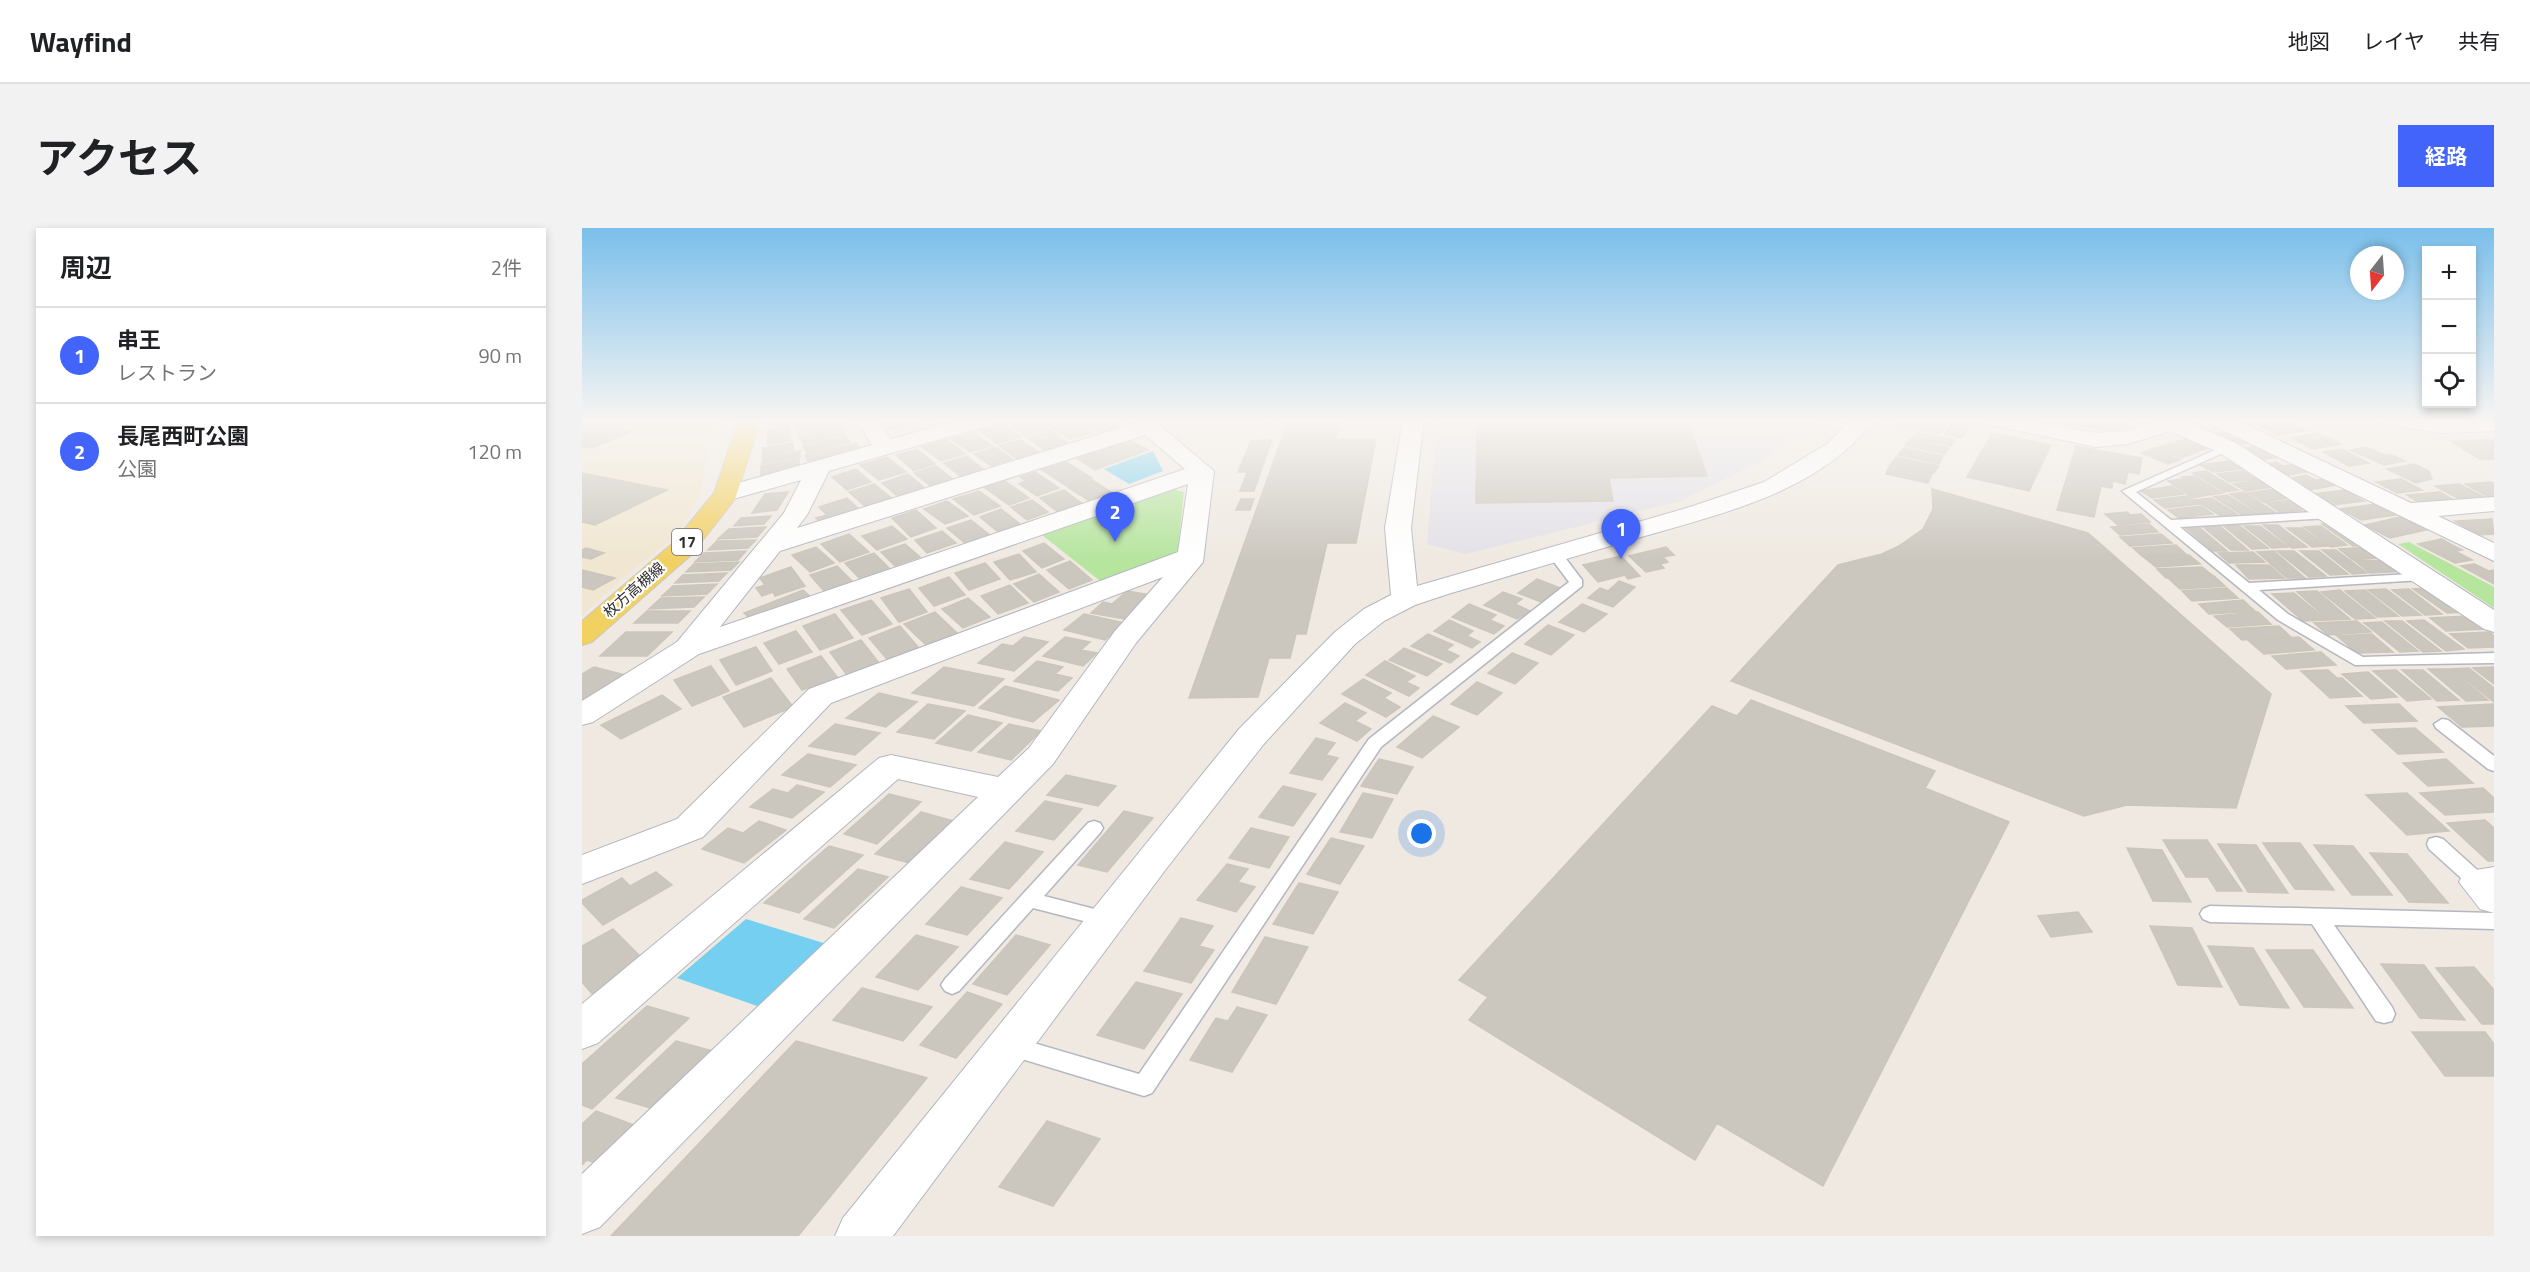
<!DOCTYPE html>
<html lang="ja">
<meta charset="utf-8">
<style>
:root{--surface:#fff;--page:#f2f2f2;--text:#202124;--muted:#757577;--line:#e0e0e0;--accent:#4264fb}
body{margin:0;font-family:"Titillium Web","Noto Sans JP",sans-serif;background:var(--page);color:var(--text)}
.controls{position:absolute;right:18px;top:18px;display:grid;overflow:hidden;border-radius:0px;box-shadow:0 3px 9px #0003}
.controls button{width:54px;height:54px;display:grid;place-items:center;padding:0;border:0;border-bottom:2px solid var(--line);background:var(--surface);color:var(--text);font:30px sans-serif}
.compass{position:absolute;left:1768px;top:18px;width:54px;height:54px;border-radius:50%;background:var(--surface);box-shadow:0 3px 9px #0003;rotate:197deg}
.you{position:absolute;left:840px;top:606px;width:21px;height:21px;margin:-15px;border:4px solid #fff;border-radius:50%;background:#1a73e8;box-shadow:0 0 0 9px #1a73e833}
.badge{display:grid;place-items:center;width:39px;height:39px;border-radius:50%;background:var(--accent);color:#fff;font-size:20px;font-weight:700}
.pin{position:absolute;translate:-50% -50px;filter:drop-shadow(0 2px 3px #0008)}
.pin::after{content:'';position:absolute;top:32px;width:21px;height:18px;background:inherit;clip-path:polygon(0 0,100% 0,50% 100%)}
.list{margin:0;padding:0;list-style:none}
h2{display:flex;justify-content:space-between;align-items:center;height:78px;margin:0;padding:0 24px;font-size:26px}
h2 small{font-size:20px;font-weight:400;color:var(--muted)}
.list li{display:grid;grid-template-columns:39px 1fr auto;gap:18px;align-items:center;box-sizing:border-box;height:96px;padding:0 24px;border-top:2px solid var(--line)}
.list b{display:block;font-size:22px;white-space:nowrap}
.list p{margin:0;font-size:20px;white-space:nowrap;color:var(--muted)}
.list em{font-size:20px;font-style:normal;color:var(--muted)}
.icon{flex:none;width:33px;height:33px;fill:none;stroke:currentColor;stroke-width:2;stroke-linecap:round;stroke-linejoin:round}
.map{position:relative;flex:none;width:1912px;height:1008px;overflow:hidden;border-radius:0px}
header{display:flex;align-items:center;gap:36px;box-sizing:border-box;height:84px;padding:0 30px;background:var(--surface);border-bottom:2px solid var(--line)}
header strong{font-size:28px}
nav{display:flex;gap:33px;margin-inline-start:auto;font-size:21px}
.intro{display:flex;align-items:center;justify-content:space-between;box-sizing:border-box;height:144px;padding:0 36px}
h1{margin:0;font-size:42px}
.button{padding:15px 27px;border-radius:0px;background:var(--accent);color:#fff;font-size:21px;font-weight:700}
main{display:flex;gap:36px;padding:0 36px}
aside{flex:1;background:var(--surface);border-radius:0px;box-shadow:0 3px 9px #0003}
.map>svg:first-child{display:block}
.industrial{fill:#e3e1e8}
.education{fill:#f0e6d1}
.green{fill:#b6e59e}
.water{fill:#75cff0}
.building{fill:#cbc7bf;stroke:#cbc5ba;stroke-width:1.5}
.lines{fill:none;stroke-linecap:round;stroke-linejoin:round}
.lane-casing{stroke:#b4b7c1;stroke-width:3}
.street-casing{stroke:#b4b7c1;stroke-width:2}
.secondary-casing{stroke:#b4b7c1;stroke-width:2}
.primary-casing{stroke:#c9c9c9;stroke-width:2}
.lane{fill:#fff;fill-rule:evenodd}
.street{fill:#fff;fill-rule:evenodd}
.secondary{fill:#fff;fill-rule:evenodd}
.primary{fill:#f2d163;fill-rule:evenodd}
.labels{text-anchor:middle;stroke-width:4.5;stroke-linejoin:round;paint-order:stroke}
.far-street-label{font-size:15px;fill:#2e2e2e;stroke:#fff}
.shield{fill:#fff;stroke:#6d6d6d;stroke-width:1.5}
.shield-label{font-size:16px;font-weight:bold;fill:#2e2e2e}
</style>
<header>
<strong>Wayfind</strong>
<nav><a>地図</a><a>レイヤ</a><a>共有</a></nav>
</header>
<div class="intro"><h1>アクセス</h1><a class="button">経路</a></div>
<main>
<aside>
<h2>周辺<small>2件</small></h2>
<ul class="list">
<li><span class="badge">1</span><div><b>串王</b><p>レストラン</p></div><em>90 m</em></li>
<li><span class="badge">2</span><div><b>長尾西町公園</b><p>公園</p></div><em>120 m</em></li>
</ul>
</aside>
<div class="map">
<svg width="1912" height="1008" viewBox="0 0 1912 1008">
<rect width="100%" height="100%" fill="#efe9e1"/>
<path class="industrial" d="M855 191H1237L1183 231 1098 273 884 326 845 316Z"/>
<path class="education" d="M0 191H138L126 221 118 267 95 307 46 345 0 387Z"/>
<path class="green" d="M588 261 602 264 596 321 587 330 522 356 460 307Z
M1827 314 1912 359V380L1816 316Z"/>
<path class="water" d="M571 223 581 243 547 256 522 241Z
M164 691 248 717 181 780 95 750Z"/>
<path class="building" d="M28 191H47L26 199 50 203 11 220 0 218V194L14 196Z
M185 191H203L204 195 187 198Z
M210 191H240L214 197Z
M248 191H256L259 196 218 205 214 198Z
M315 191H350L308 201 303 193Z
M434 191H453L467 201 444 208 425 193Z
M458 191H486L490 193 471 199Z
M506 191H522L538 200 519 206 498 193Z
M895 191H1105L1125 248 1027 250 1031 273 894 275Z
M1320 191H1341L1334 201 1316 198Z
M1345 191 1352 193 1366 191 1357 206 1338 202Z
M1371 191 1389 195 1380 210 1362 207Z
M1463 191H1572L1569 197 1541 192 1535 205Z
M1693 193 1702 198 1709 196 1723 203 1697 207 1674 196Z
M492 194 509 205 488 211 472 201Z
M419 196 438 209 415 216 397 202Z
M705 196H758L754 211H794L774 315H745L724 406H714L708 430H687L676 469 607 470Z
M207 198 209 212 186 217 185 202Z
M259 198 263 206 221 216 217 208Z
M469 203 487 216 464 223 446 210Z
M1652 203 1673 214 1649 217 1628 206Z
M391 204 410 218 388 224 369 211Z
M1334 204 1373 212 1369 218 1330 210Z
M1410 205 1469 217 1447 263 1385 249Z
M1736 205 1759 216 1731 221 1709 210Z
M263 208 268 214 225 225 221 218Z
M1606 209 1629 219 1615 224 1592 215Z
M364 211 383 226 359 233 340 219Z
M545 211 566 222 513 242 493 229Z
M1328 211 1367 220 1363 226 1323 218Z
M438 212 457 224 435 231 417 218Z
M690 212 672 263H658L665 244H656L669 213Z
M1912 212V231H1898L1868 213Z
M211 215V222L180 228 181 220Z
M274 215 278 220 227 235 223 227Z
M1589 215 1613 225 1599 230 1574 220Z
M1494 218 1560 230 1557 246 1546 244 1543 256 1531 253 1530 260 1519 258 1512 289 1475 282Z
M1679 218 1699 229 1675 232 1654 221Z
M413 219 430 231 409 238 392 226Z
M1784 219 1802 227 1808 226 1823 233 1802 237 1768 222Z
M1321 220 1361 228 1357 236 1316 227Z
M1571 220 1598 232 1586 236 1559 225Z
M335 221 353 236 332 243 314 227Z
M1760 221 1787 235 1767 238 1741 224Z
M218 223V229L180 236 181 229Z
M385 228 402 242 379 249 362 235Z
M305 229 324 244 297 252 278 237Z
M1314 229 1357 238 1352 245 1309 236Z
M217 231V240L179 247V238Z
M481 232 510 250 486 259 457 240Z
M1647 233 1660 241 1631 244 1618 237Z
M1694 234 1701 238 1714 236 1730 243 1701 248 1679 237Z
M1832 236 1847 243 1850 251 1834 255 1805 241Z
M1308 237 1350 246 1346 255 1304 246Z
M354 238 372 252 350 259 332 245Z
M274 241 289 254 265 262 250 249Z
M1624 243 1656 262 1642 264 1611 245Z
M1661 243 1674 251 1647 254 1635 246Z
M453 244 477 260 455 268 437 256 444 253 438 249Z
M0 245 85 262 13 297 0 294Z
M326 246 344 261 318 270 300 255Z
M1724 247 1733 252 1743 251 1755 257 1727 262 1705 251Z
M1612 248 1640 265 1629 267 1600 249Z
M1600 251 1626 267 1611 270 1586 253Z
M1819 251 1840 262 1815 265 1794 254Z
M510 252 532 266 509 274 487 260Z
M1677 252 1690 259 1664 263 1651 256Z
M423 253 447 270 427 277 403 260Z
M1909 254 1912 255V272L1883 256Z
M292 256 312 272 286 281 267 264Z
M1877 256 1904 270 1879 272 1853 258Z
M1590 258 1602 266 1570 270 1559 263Z
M1350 261 1506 305 1689 466 1654 580 1545 577 1502 588 1149 453 1256 337 1300 326 1317 318 1341 301 1351 281Z
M1692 261 1707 270 1681 274 1666 265Z
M482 262 502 277 477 285 458 270Z
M1762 262 1782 273 1751 277 1732 266Z
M397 263 418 278 392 287 371 271Z
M206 264 195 282 170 285 183 266Z
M1661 264 1693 284 1679 286 1648 266Z
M1858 264 1875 274 1843 278 1825 267Z
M1645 267 1676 286 1662 288 1632 269Z
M1605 268 1617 276 1583 280 1572 272Z
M265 270 280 284 241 297 234 290 245 287 237 279Z
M1629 270 1655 286 1639 288 1613 272Z
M659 271H672L668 282H654Z
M450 272 466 284 445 292 429 279Z
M1710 272 1725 281 1699 285 1684 275Z
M365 273 386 288 363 296 342 281Z
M1793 276 1813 287 1779 292 1759 281Z
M1619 278 1631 286 1597 290 1586 282Z
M419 281 438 296 416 304 398 289Z
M334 282 354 300 329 309 310 290Z
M1545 284 1549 287 1559 286 1568 294 1536 297 1523 286Z
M189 288 182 296 152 298 159 290Z
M1818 289 1844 302 1808 310 1783 297Z
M1910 291 1912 306 1895 307 1873 293Z
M389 292 409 308 384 316 365 300Z
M1567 296 1576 304 1538 307 1529 299Z
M1740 296H1755L1785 317 1771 318Z
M1657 297 1686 320 1670 321 1642 298Z
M1681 297H1696L1725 319 1710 320Z
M310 298 325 311 295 322 280 308Z
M1638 298 1666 322H1649L1621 299Z
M1662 298H1678L1706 319 1690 320Z
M1739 298 1765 317 1749 319 1722 299Z
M184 299 175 309 136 311 147 301Z
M1604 300H1618L1645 323H1631Z
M1705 300H1720L1745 318 1730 319Z
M360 303 374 315 345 325 333 312Z
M267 306 287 324 258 334 239 316Z
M1579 306 1590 315 1548 318 1538 309Z
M1859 311 1880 322 1873 323 1890 332 1873 335 1836 316Z
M174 312 166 320 126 322 135 313Z
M462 315 482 331 460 340 441 323Z
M323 316 338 329 313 338 299 324Z
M1594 317 1604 326 1561 329 1551 320Z
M234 319 252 335 228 344 210 327Z
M1084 319 1092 327 1081 329 1086 334 1078 336 1082 340 1064 344 1047 328Z
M1792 319 1806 329 1771 332 1757 321Z
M4 320 22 325 9 331 0 329V322Z
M1740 322H1754L1785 345 1770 346Z
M164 323 156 332 113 334 122 325Z
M1692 323 1723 350H1705L1675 324Z
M1695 323H1712L1744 348 1727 349Z
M1718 323H1737L1766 346 1748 347Z
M1671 324 1683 334 1647 335 1636 325Z
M292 325 309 342 280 353 263 335Z
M437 326 454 344 428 352 412 334Z
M1607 327 1618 336 1574 339 1563 330Z
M1039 328 1058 348 1046 351 1043 347 1016 354 1001 337Z
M1808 332 1824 343 1788 345 1773 333Z
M488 333 510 352 487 361 465 342Z
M157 334 149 342 104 344 112 336Z
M403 335 418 351 387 362 373 345Z
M1892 336 1907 343 1912 342V356L1879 338Z
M1654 337H1687L1702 350 1667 351Z
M255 338 271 354 243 364 228 347Z
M209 339 223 358 193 368 191 364 180 368 174 360 183 357 178 350Z
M1620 339 1630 347 1584 350 1575 341Z
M0 342 33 350 11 362 0 359Z
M145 345 137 353 93 355 101 347Z
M457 346 477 364 452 374 432 356Z
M1632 348 1643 358 1598 361 1587 351Z
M367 349 383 367 352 378 337 360Z
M955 351 978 360 959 374 936 365Z
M1037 353 1053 359 1031 379 1006 370 1018 360 1026 363Z
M135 356 125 366 80 368 91 358Z
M428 357 446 375 416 386 399 368Z
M1645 360 1656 370 1610 373 1600 363Z
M1852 360 1887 384 1865 385 1831 361Z
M327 361 345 384 317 394 299 370Z
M1804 361 1839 387 1820 388 1786 362Z
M1827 361 1860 386 1843 387 1810 362Z
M221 362 232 372 173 395 162 385Z
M1758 362 1793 390 1773 391 1739 364Z
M1783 362 1816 388 1795 389 1763 363Z
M545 363 569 367 542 391 509 385 521 374 530 376Z
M1735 363 1768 391 1747 392 1715 364Z
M921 364 940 371 933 376 948 383 935 391 902 377Z
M1712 365 1745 392 1721 393 1690 366Z
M122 369 112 379 67 381 79 370Z
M386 370 408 389 381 400 360 381Z
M289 372 310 396 280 407 259 382Z
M1661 372 1673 383 1627 386 1617 376Z
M887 376 914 387 908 392 922 398 912 406 870 389Z
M1000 376 1025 386 1002 404 977 394Z
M65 383H108L96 395H52Z
M353 384 375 405 344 417 322 396Z
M1676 384 1689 396 1645 399 1632 388Z
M253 386 271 410 238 422 221 398Z
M502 386 542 395 523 412 482 402Z
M1887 388 1904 401 1864 403 1848 390Z
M867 392 891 403 885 408 898 414 890 420 852 403Z
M1842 392 1882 421 1864 423 1825 393Z
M1775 393 1789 404 1746 407 1732 395Z
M1803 393H1820L1859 423 1841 424Z
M1800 394 1836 423 1818 424 1782 395Z
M966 397 992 407 969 427 943 416Z
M318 398 336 419 305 431 287 410Z
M1697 398 1709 409 1660 412 1648 401Z
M214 403 230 424 197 436 182 415Z
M44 404H90L65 428H18Z
M1908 404 1912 408V419L1886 420 1868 406Z
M846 406 871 417 864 422 877 428 868 435 829 418Z
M1790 406 1811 424 1775 425 1755 408Z
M442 409 466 414 432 443 396 435 420 416 431 418Z
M483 409 508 414 499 422 515 425 501 438 461 428Z
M1717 409 1732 422 1682 426 1667 413Z
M279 412 297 435 265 447 248 424Z
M174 419 190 443 154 457 138 432Z
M822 420 860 436 845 448 807 432Z
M1739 424 1754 437 1704 441 1690 428Z
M930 425 956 435 933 456 906 445Z
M239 428 255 449 220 462 205 441Z
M455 433 481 439 473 446 490 450 476 463 432 453Z
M803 433 833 448 824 454 837 460 827 468 784 447Z
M129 438 147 463 110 478 92 452Z
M12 439 47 448 0 475V446Z
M362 439 422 451 392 478 330 465Z
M1912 439V456L1891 440Z
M1887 440 1912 460V474L1870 441Z
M1846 441H1868L1906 472 1884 473Z
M1746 442 1755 450H1760L1780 468 1748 470 1719 443Z
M1814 442 1849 471 1825 473 1791 443Z
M1820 442H1841L1877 472 1855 473Z
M1786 444 1815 469 1789 471 1760 446Z
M189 450 211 479 162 499 141 469Z
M781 451 809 465 802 470 818 479 804 489 760 466Z
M895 454 920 465 895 487 869 476Z
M423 458 477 472 451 494 397 480Z
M297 465 335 474 304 499 264 490Z
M80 467 99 481 39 511 19 497Z
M1169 472 1353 543 1343 560 1427 594 1241 958 1135 895 1113 932 887 792 906 769 877 752 1130 478 1155 488Z
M763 475 784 485 773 493 789 501 775 513 738 495Z
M346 476 383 483 352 511 315 504Z
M1817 476 1835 493 1782 495 1764 478Z
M1912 476V498L1880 499 1856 479Z
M386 487 420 495 389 523 354 515Z
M851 488 877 499 840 530 815 519Z
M253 496 298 505 273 527 227 518Z
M427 496 459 503 429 532 396 524Z
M1833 500 1861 524 1816 526 1790 502Z
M734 510 753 515 744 527 756 530 740 552 708 545Z
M226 526 274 537 248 559 200 547Z
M797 531 831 539 815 566 779 558Z
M1864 531 1891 555 1846 558 1821 535Z
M484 547 534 558 516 578 465 567Z
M215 557 242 564 210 590 168 579 191 561 206 565Z
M701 558 734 566 711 598 677 589Z
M1901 560 1912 570V584L1863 587 1838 565Z
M781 565 811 571 790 610 758 604Z
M1825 565 1867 603 1825 607 1784 567Z
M307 566 339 574 295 616 262 606Z
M463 573 500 581 472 612 434 603Z
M542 583 571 590 525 644 496 637Z
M339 584 372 593 327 635 293 626Z
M1903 592 1912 600V633H1906L1865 595Z
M177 593 204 602 162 635 120 621 146 600 161 605Z
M669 600 707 609 687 640 647 630Z
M749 610 782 618 758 656 725 646Z
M1581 612H1625L1660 663H1635L1626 649H1604Z
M423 614 461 624 427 661 388 651Z
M1681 615H1718L1752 662 1713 661Z
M1636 616 1674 617 1706 665 1666 664Z
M1732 617 1771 618 1810 667H1770Z
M247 618 281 627 217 685 182 675Z
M1545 620 1580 622 1609 674 1571 673Z
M1788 625 1825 626 1866 675 1827 674Z
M645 636 666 641 656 654 673 659 654 684 615 672Z
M276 641 306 649 252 700 222 691Z
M74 644 90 657 21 697 0 675V672L40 650 48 658Z
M717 655 756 664 731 706 691 696Z
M379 659 420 670 385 707 344 696Z
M1496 684 1510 704 1469 709 1456 688Z
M599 690 631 698 617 718 632 722 609 755 562 743Z
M1568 698 1610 700 1640 759 1596 757Z
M31 701 66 736 12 768 0 754V718Z
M334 707 376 719 336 762 294 749Z
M434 707 468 717 425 767 391 756Z
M683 709 726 719 694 776 650 764Z
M1626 718 1671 720 1707 780 1658 777Z
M1684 722H1731L1771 780 1722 779Z
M1799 736 1842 737 1883 792 1838 790Z
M1892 739 1912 762V796H1900L1854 740Z
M554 754 600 766 562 821 515 807Z
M280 760 350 779 321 813 251 792Z
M385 764 420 776 374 830 338 817Z
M65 778 107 790 10 881 0 877V836Z
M655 779 685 787 650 844 608 832 634 790 646 793Z
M1830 804H1903L1912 816V848H1863Z
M94 813 134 824 75 882 34 870Z
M214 813 345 850 216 1008H29Z
M14 883 60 900 22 938 5 932 0 937V896Z
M465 893 518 911 471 978 417 959Z"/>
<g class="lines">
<defs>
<path id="lane" d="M1642 218 1652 220 1554 264 1589 292 1751 283V289L1747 290 1598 299 1667 355 1846 345V351L1841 352 1677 362 1706 386 1781 429 1912 425V435L1773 437 1696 392 1540 263Z
M973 322 978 323 1000 352V358L799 519 570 865 562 868 420 825 417 818 420 811 428 808 557 846 787 511 987 354 966 326Z
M1860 491 1866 492 1912 528V543L1906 541 1854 500 1852 496Z
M512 593 518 595 521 600 518 605 462 668 532 686 535 691 532 696 525 699 451 680 377 763 370 766 363 763 359 757 363 751 506 595Z
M1854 609 1861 611 1903 649 1906 654 1903 659 1896 661 1889 659 1847 621 1845 616 1847 611Z
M1628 678 1912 685V701L1752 697 1810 779 1813 786 1810 793 1802 795 1794 793 1730 696 1628 694 1621 691 1618 686 1621 681Z"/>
<path id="street" d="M274 191H294L309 211 381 191H414L411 196 247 243 225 287 215 300 551 196 548 191H570L632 243 621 334 554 415 471 536 18 999 0 1006V946L396 569 316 551 16 815 0 821V776L297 530 309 527 416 549 447 520 533 403 581 349 249 475 121 609 0 656V627L95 591 227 461 596 324 606 256 117 426 11 494 0 497V473L95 414 202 285 219 252 144 273 135 271 132 266 135 261 290 217ZM563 207 603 241 138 399 198 323Z
M1398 191H1439L1514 205 1544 203 1582 191H1613L1609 196 1654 215 1912 382V404L1902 401 1638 225 1588 203 1546 216 1514 219 1409 197 1401 196Z
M1625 191H1652L1829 275 1912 269V283L1856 288 1912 315V333L1628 196Z
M1800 191H1912V203L1859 205 1811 197 1803 196Z
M1912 639V685L1898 681 1877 654 1882 644Z"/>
<path id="secondary" d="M821 191H842L829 300 835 358 1108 279 1182 254 1245 216 1270 191H1292C1239 267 1125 289 1042 314 983 331 924 349 866 366L833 377 802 393 773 416 681 517 584 641 311 1008H253L261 990 657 501 753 404 782 381 809 367 803 300Z"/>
<path id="primary" d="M157 191H179L153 271 109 327 10 414 0 417V393L91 315 132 265Z"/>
</defs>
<use href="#lane" class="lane-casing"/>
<use href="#street" class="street-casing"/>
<use href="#secondary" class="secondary-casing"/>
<use href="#primary" class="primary-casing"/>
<use href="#lane" class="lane"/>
<use href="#street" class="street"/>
<use href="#secondary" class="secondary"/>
<use href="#primary" class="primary"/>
</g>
<linearGradient id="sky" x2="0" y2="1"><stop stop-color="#7abfeb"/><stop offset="0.58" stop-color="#f8f5f2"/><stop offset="1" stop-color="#f8f5f2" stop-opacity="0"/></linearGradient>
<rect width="1912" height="332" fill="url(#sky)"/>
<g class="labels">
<g class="far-street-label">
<text transform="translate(52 362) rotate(-41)" y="5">枚方高槻線</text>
</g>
<rect class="shield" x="90" y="301" width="30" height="26" rx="4.5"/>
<g class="shield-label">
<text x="105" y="320">17</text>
</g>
</g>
</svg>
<div class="controls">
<button>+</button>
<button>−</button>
<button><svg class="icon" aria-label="locate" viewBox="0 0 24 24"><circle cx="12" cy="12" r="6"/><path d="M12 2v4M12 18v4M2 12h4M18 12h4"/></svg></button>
</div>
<svg class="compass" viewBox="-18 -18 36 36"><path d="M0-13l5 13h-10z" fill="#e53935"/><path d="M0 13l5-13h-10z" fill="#757577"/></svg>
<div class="you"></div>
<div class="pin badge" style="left:1039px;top:331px">1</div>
<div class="pin badge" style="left:533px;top:314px">2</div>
</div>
</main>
